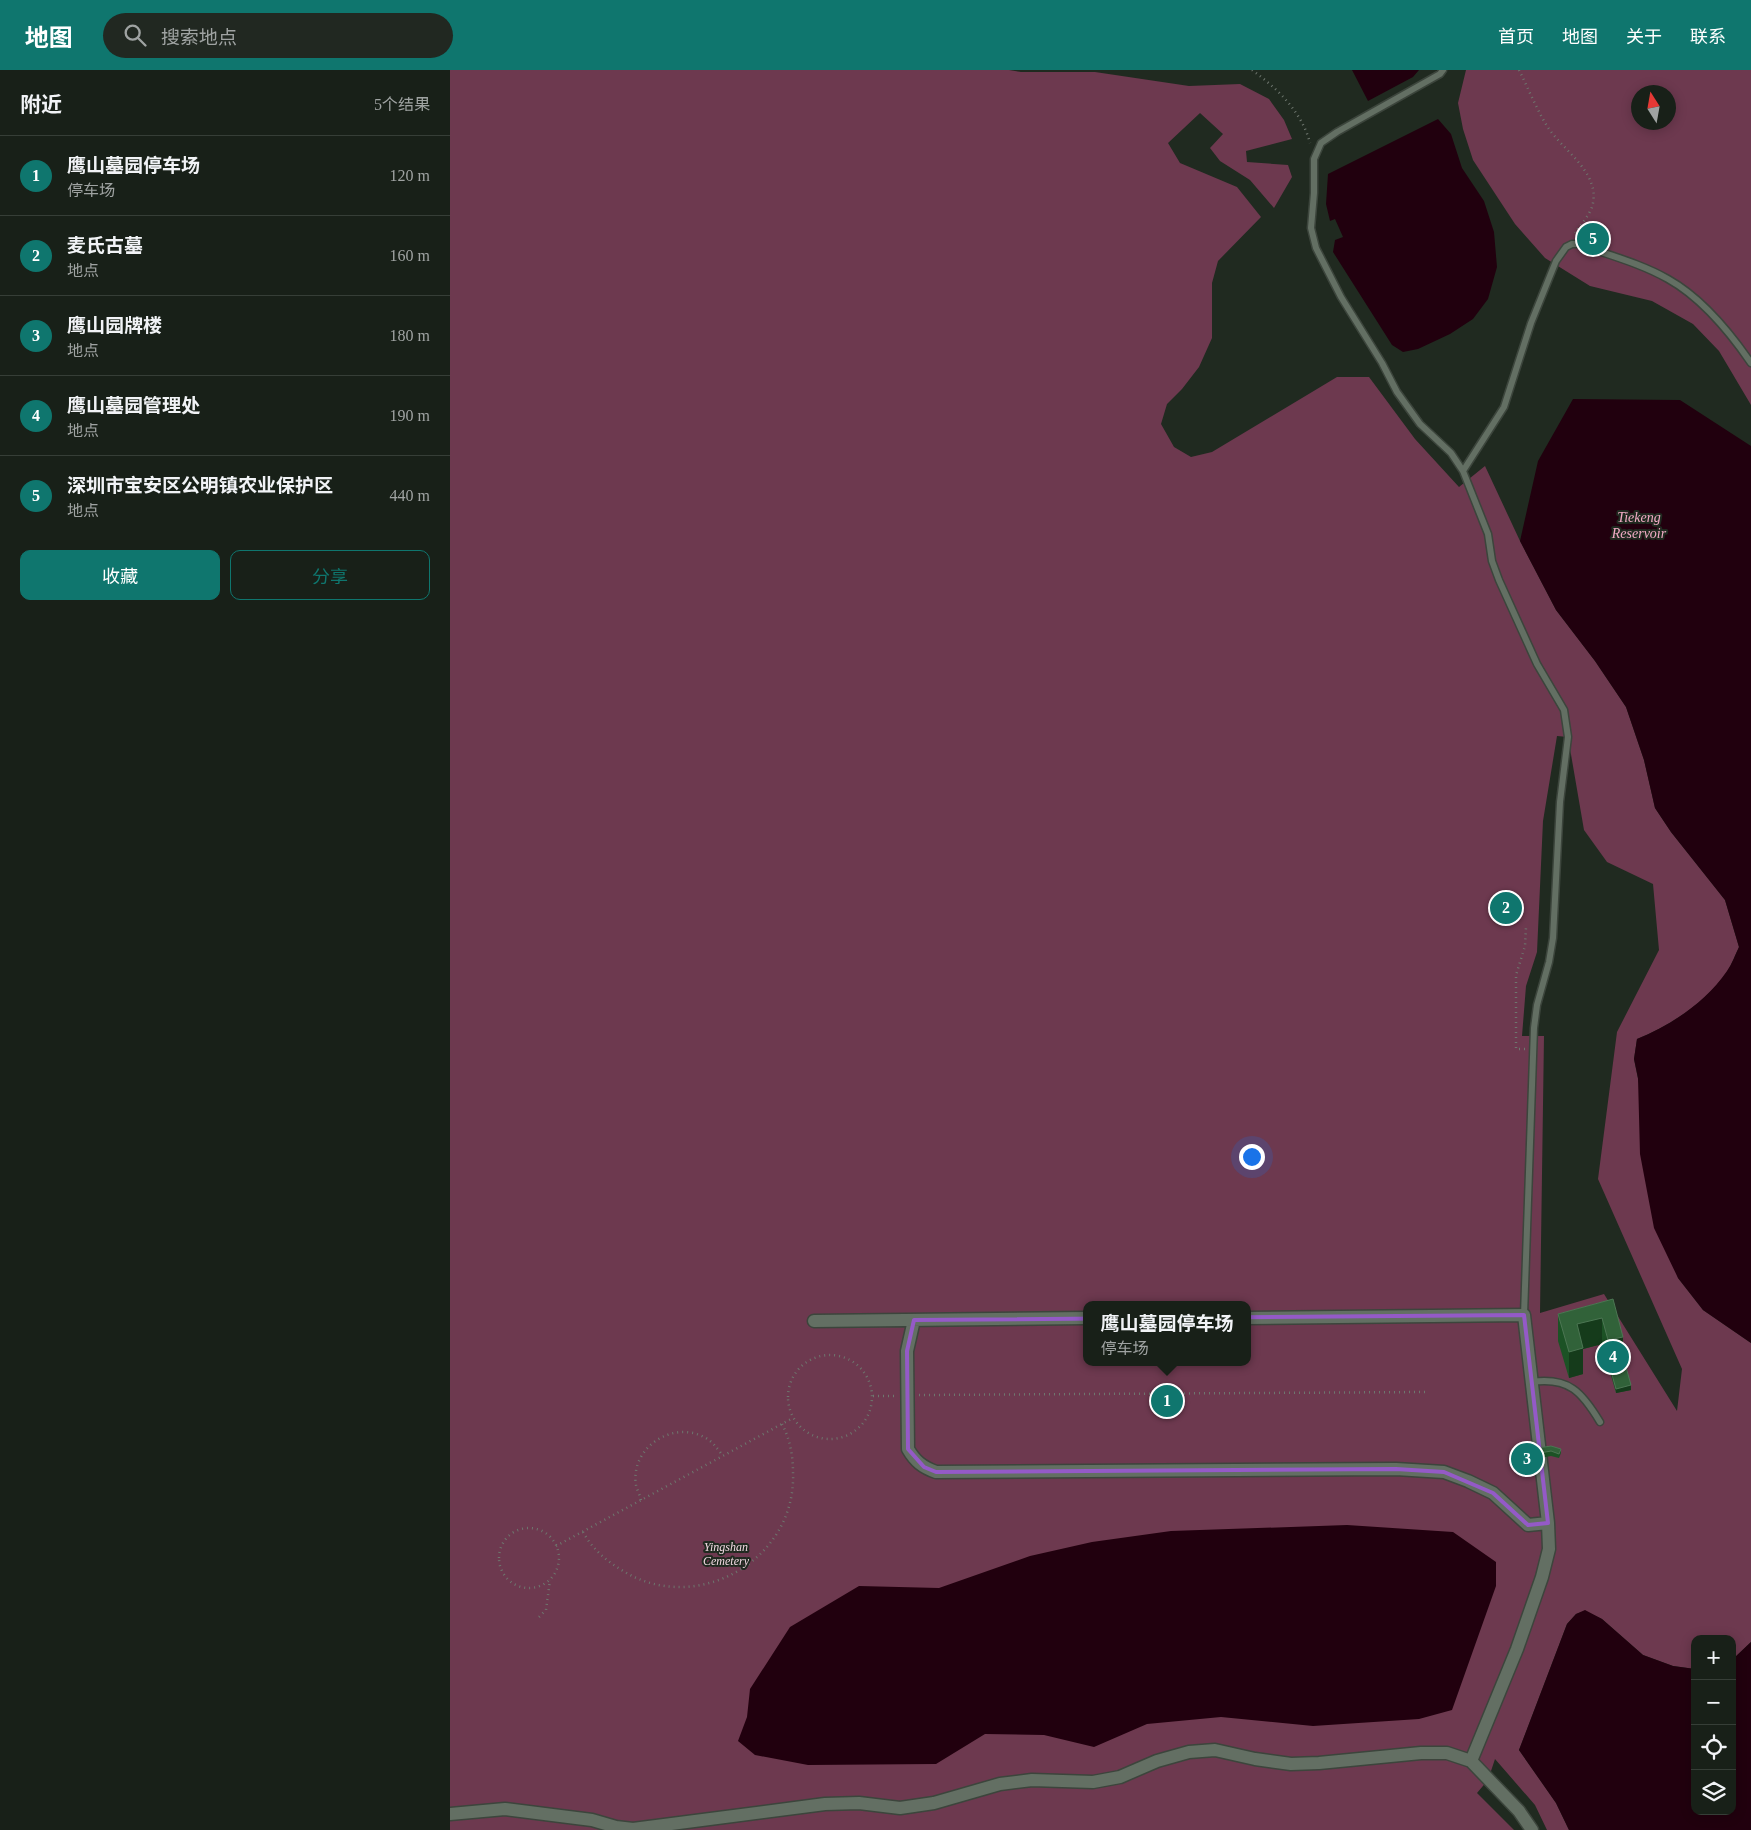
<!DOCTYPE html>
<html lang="zh">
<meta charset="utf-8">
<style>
:root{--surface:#182018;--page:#212821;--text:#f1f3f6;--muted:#9fa3a2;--line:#363e37;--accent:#0f766e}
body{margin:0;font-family:"Times New Roman","Noto Sans SC",serif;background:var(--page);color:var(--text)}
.controls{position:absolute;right:15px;bottom:15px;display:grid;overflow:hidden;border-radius:10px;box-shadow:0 2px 12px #0003}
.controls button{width:45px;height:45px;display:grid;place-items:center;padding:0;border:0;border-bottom:1px solid var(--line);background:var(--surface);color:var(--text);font:25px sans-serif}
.compass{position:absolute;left:1181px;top:15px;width:45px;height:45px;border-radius:50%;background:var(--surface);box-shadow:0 2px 12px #0003;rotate:349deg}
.you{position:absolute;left:801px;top:1086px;width:18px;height:18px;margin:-12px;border:4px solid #fff;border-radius:50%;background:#1a73e8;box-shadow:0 0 0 8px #1a73e833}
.badge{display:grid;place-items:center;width:32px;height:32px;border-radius:50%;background:var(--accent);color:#fff;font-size:16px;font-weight:700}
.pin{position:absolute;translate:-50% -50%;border:2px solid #fff;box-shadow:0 1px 5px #0006}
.popup{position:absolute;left:633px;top:1231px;width:168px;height:65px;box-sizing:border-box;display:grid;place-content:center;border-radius:10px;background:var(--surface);filter:drop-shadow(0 1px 4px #0005);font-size:16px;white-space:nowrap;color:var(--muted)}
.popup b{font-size:19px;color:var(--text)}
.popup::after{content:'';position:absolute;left:50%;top:100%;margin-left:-10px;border:10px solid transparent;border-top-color:var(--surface)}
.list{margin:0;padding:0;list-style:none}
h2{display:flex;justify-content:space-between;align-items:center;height:65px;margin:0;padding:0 20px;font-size:21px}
h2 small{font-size:16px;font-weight:400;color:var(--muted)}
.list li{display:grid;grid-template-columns:32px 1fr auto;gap:15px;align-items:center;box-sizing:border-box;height:80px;padding:0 20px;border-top:1px solid var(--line)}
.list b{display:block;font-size:19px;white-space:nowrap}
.list p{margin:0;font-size:16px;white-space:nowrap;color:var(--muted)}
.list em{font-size:16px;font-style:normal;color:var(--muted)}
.actions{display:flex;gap:10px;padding:15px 20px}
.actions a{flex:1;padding:11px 0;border:1px solid var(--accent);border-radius:10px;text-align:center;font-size:18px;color:var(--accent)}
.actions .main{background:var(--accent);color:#fff}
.icon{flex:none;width:28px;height:28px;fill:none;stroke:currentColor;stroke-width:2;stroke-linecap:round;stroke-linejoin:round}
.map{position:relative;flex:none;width:1301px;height:1760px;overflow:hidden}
header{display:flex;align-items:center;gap:30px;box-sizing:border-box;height:70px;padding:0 25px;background:var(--accent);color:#fff}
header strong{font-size:24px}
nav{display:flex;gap:28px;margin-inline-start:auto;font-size:18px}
.search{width:350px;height:45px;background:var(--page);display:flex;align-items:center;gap:12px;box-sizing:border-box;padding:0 18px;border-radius:28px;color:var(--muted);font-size:19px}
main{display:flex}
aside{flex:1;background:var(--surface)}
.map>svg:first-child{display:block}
.green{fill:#6d394f;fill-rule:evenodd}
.water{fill:#21000e}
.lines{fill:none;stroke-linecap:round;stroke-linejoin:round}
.service-casing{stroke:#3c453c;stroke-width:9}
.minor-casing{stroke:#3c453c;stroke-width:15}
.path{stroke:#6e766e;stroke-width:2.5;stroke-dasharray:1 4;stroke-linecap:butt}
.service{stroke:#636f63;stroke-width:6}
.minor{stroke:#636f63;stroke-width:12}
.wall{fill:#1c5225}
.shaded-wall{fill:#153b1b}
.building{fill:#316239;stroke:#4c7653}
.marked{fill:none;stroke:#945ac7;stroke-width:4;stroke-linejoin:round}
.labels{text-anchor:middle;stroke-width:4;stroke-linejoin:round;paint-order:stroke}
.park-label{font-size:12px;font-style:italic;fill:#f2d9e2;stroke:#202a20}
.water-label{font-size:14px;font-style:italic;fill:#f2abc5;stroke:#202a20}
</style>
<header>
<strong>地图</strong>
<div class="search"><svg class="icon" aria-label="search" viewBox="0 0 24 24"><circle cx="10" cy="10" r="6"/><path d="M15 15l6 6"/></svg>搜索地点</div>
<nav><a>首页</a><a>地图</a><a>关于</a><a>联系</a></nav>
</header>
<main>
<aside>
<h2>附近<small>5个结果</small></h2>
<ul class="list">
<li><span class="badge">1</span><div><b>鹰山墓园停车场</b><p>停车场</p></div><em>120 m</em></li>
<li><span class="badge">2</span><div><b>麦氏古墓</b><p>地点</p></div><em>160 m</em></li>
<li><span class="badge">3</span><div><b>鹰山园牌楼</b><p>地点</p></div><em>180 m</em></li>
<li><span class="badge">4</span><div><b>鹰山墓园管理处</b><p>地点</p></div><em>190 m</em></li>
<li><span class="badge">5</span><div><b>深圳市宝安区公明镇农业保护区</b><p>地点</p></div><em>440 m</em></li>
</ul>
<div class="actions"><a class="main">收藏</a><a>分享</a></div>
</aside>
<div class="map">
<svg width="1301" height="1760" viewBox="0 0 1301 1760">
<rect width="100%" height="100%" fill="#202a20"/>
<path class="green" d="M0 0H559L571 2H645L739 16 790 14 819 29 834 50 842 69 796 81 797 92 838 95 842 107 824 138 800 110 770 91 760 78 773 64 750 43 718 73 730 93 787 117 811 147 768 191 762 213V268L749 297 732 319 717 334 711 354 724 377 741 387 762 382 887 307H919L965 369 1009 417 1035 396 1070 471 1106 540 1145 591 1176 637 1194 690 1205 738 1221 762 1275 830 1289 877C1285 885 1282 894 1277 902 1255 933 1221 955 1187 969L1184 989 1228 1208 1253 1240 1301 1273V1572L1282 1590V1569H1245V1599L1223 1596 1193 1585 1152 1549 1135 1541 1126 1544 1117 1554 1069 1680 1106 1733 1119 1760H1097L1085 1735 1045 1689 1038 1710 1027 1723 1064 1760H0ZM1107 666 1118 667 1134 760 1157 792 1203 814 1209 880 1167 962 1148 1109 1232 1299 1227 1341 1154 1224 1090 1243 1094 966H1072L1076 916 1087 882 1093 751ZM637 1235H797V1292H637Z
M1016 0H1301V335L1269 281 1243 254 1202 231 1140 216 1095 188 1065 154 1023 90 1013 59 1008 33ZM1188 22H1218V52H1188Z"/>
<path class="water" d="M902 0H969L963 7 918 31Z
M988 49 1001 64 1012 98 1034 131 1044 162 1047 197 1038 229 1023 249 1000 264 968 279 953 282 942 275 883 182 885 170 893 167 885 149 880 151 876 134 878 104Z
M1123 329 1230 330 1301 376V1273L1253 1240 1228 1208 1204 1158 1190 1084 1188 1008 1184 989 1187 969C1221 955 1255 933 1277 901 1282 894 1285 885 1289 877L1275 830 1221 762 1205 738 1194 690 1176 637 1145 591 1106 540 1070 471 1088 391Z
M897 1455 1003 1462 1046 1492V1516L1002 1640 969 1649 863 1656 771 1647 697 1654 644 1677 594 1665 535 1664 486 1694 358 1695 305 1685 288 1671 297 1647 300 1619 340 1557 409 1516 489 1518 580 1486 642 1472 721 1461Z
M1135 1540 1152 1549 1193 1585 1223 1596 1245 1599V1741H1282V1590L1301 1572V1760H1119L1106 1733 1069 1680 1117 1554 1126 1544Z"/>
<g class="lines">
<defs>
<path id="service" d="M993 0 990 4 887 62 871 73 864 89V123L861 158 866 178 891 227 932 293 947 322 970 354 1001 383 1013 401 1038 464 1042 491 1049 510 1087 594 1114 640 1118 667 1110 732 1103 868 1099 892 1087 935 1084 958 1074 1245
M1013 401 1054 337 1081 253 1106 191 1116 177 1122 174H1128C1158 185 1190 193 1218 209 1252 228 1279 261 1301 293
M1082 1312C1119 1307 1132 1322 1150 1352"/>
<path id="minor" d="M797 1248 1074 1245 1098 1453 1099 1479 1092 1507 1067 1579 1021 1691 1069 1741 1082 1760
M464 1250 457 1281 458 1379C465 1391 472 1397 486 1402L946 1399 994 1402 1018 1411 1043 1423 1078 1455 1098 1453
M364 1251 637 1248
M0 1744 55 1739 142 1750 166 1757 183 1759 375 1734 409 1733 450 1738 484 1733 550 1714 582 1710 643 1712 670 1707 707 1691 739 1682 765 1680 805 1689 841 1694 869 1693 971 1683H997L1021 1691"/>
</defs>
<use href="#service" class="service-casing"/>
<use href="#minor" class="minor-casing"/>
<path class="path" d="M802 0C827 18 852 42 860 73
M1069 0C1078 18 1086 38 1097 56 1112 80 1149 101 1143 133 1141 144 1131 154 1125 163
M1075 979H1066V905L1075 876 1076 857
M338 1327a42 42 0 1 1 84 0a42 42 0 1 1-84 0Z
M469 1325 976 1322
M423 1326H444
M191 1430C190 1425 187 1420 186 1415 180 1379 221 1350 254 1367 262 1371 267 1378 273 1386
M49 1488a30 30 0 1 1 60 0a30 30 0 1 1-60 0Z
M133 1462C141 1477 155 1490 170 1499 244 1548 347 1491 343 1402 343 1386 340 1369 332 1354
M106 1476 343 1348
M89 1547 96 1540 100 1510"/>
<use href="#service" class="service"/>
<use href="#minor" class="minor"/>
</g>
<path class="wall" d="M1055 822 1059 823 1058 849H1054Z
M1163 1229 1173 1290 1181 1320 1166 1323 1152 1274 1133 1279V1304L1119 1308 1108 1271V1244Z
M1111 1379V1383L1109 1388 1101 1386 1079 1390 1071 1396 1067 1392V1388Z"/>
<path class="shaded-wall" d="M1152 1248V1274L1133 1279V1304L1119 1308V1282L1127 1254Z
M1173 1267V1293L1159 1294 1158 1297V1270Z
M1181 1315V1320L1166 1323V1319Z
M1079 1385V1390L1071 1396V1391Z"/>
<path class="building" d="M1055 822 1059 823 1058 845H1054Z
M1163 1229 1173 1267 1158 1270 1152 1248 1127 1254 1133 1278 1119 1282 1108 1244Z
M1174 1290 1181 1315 1166 1319 1159 1294Z
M1101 1376 1111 1379 1109 1384 1101 1381 1079 1385 1071 1391 1067 1388 1076 1380Z"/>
<path class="marked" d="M1074 1245 1098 1453 1078 1455 1043 1423 994 1402 946 1399 486 1402 474 1397 458 1379 457 1281 464 1250Z"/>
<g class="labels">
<g class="park-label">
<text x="276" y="1481">Yingshan<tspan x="276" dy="14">Cemetery</tspan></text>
</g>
<g class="water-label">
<text x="1189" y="452">Tiekeng<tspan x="1189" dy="16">Reservoir</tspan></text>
</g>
</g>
</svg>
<div class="controls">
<button>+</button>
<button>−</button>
<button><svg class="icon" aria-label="locate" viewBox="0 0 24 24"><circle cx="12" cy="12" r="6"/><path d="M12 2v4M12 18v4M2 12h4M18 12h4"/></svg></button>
<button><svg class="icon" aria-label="layers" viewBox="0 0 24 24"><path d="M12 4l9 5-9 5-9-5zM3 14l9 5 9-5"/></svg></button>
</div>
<svg class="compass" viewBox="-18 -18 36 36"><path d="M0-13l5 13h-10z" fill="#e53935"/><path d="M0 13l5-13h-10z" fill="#9fa3a2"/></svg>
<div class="you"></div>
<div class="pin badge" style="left:717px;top:1331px">1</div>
<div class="popup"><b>鹰山墓园停车场</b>停车场</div>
<div class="pin badge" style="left:1056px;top:838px">2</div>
<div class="pin badge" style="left:1077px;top:1389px">3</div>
<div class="pin badge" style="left:1163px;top:1287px">4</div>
<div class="pin badge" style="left:1143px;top:169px">5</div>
</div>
</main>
